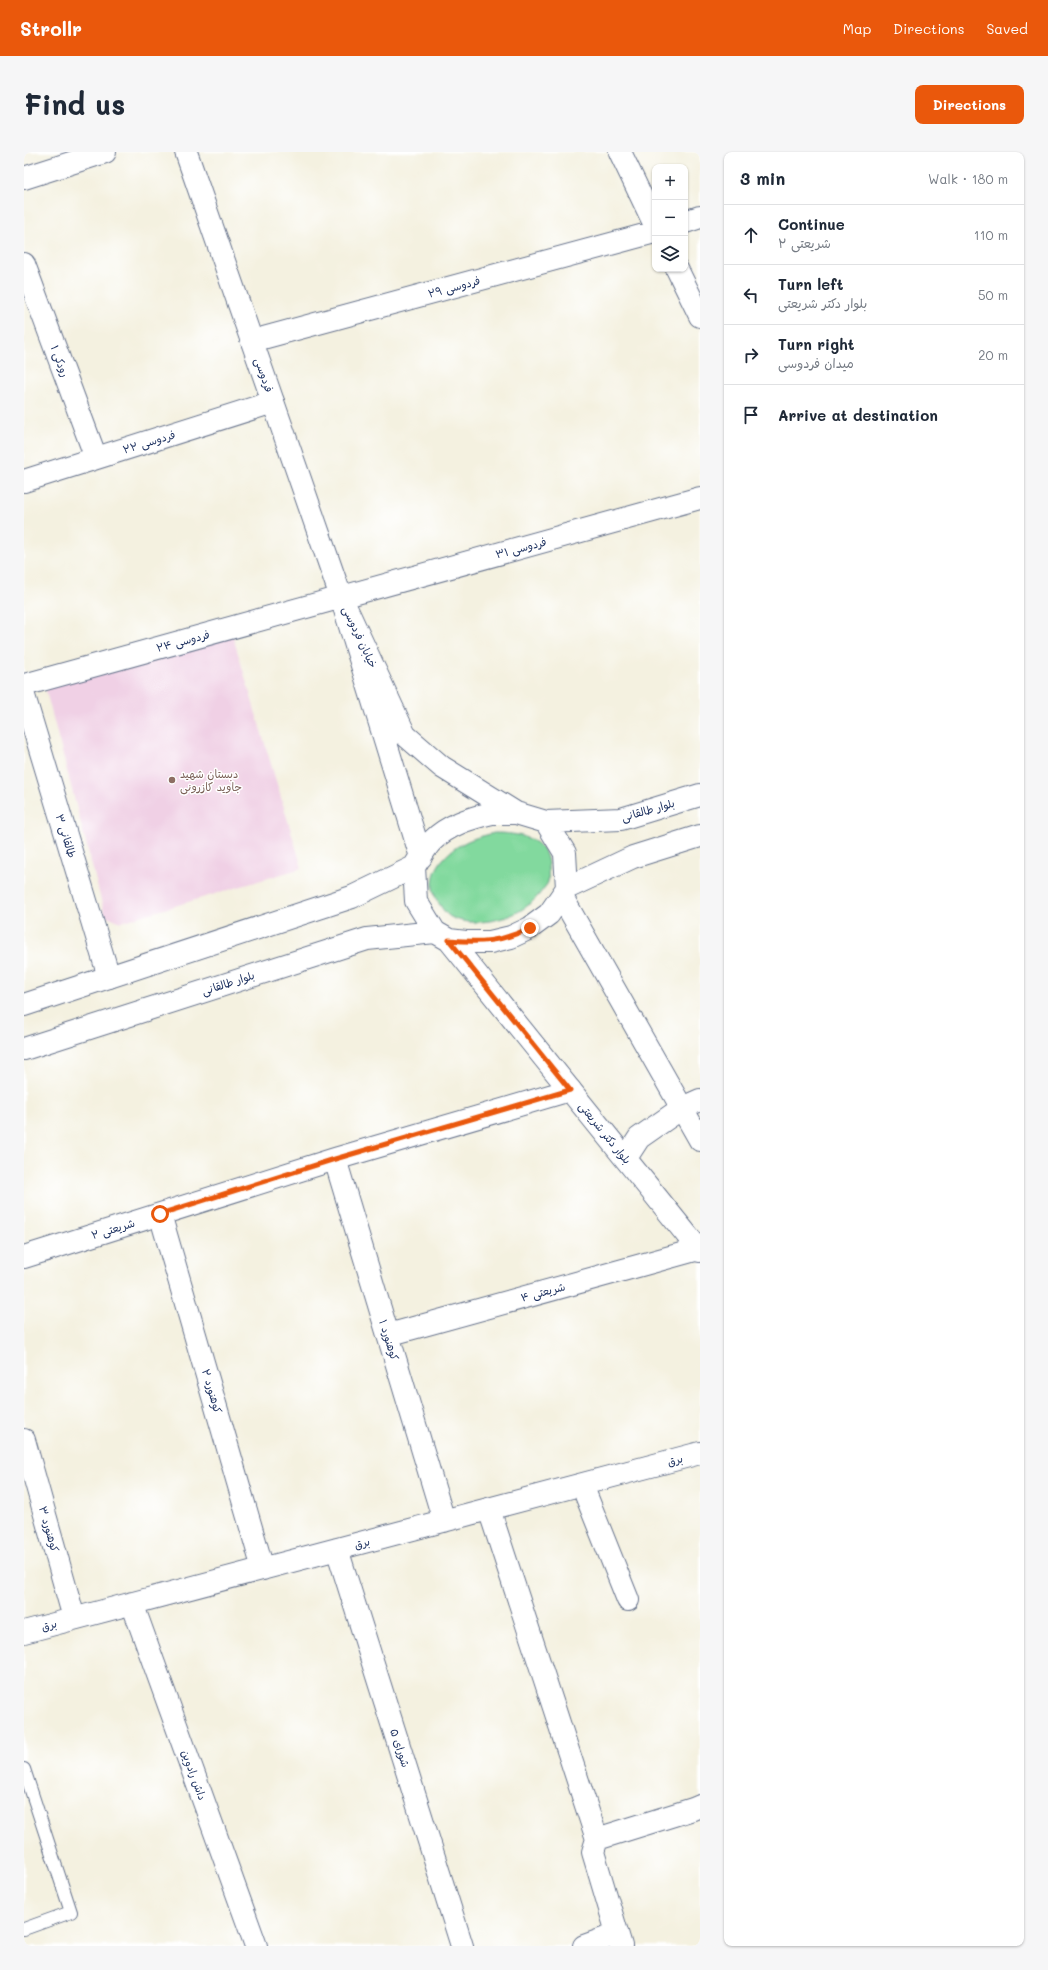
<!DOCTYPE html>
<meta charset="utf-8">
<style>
:root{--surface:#fff;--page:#f6f6f7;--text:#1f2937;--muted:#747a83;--line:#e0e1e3;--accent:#ea580c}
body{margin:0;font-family:Mali,"Playpen Sans Arabic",sans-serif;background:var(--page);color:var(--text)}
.controls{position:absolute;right:12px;top:12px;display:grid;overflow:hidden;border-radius:8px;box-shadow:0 1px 3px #0004}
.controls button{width:36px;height:36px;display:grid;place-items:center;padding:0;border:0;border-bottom:1px solid var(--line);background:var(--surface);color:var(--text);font:20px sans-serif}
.stop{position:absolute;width:12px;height:12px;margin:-9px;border:3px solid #ea580c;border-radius:50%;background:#fff}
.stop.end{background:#ea580c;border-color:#fff;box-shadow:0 1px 4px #0008}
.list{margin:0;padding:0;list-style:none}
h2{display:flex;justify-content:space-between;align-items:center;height:52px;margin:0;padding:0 16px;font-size:17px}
h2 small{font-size:13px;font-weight:400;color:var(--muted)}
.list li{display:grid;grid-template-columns:26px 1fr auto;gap:12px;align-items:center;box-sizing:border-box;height:60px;padding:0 16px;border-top:1px solid var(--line)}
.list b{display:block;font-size:15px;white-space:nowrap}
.list p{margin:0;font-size:13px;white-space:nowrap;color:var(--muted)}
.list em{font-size:13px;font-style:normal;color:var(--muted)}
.icon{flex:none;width:22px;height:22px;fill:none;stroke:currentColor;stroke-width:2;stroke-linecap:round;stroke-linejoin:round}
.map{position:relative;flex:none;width:676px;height:1794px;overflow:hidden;border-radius:8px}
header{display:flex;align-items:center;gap:24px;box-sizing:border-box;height:56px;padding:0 20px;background:var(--accent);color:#fff}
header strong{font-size:19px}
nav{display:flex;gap:22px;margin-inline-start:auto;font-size:14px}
.intro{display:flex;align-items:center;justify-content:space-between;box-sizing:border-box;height:96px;padding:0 24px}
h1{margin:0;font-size:28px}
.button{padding:10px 18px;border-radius:8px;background:var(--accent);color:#fff;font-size:14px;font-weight:700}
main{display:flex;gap:24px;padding:0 24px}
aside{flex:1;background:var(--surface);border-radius:8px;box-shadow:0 1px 3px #0004}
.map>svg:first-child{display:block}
.built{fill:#f0d0e5}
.green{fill:#82d99e;stroke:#4e847e}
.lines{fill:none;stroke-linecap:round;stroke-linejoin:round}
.lane-casing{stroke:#67738c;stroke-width:14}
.street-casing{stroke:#67738c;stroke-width:24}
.secondary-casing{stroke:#67738c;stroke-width:24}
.lane{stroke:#fff;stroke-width:12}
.street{stroke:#fff;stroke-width:22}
.secondary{stroke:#fff;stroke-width:22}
.route{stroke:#ea580c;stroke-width:5}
.education-dot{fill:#8d6e63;stroke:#fff;stroke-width:1.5}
.labels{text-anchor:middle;stroke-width:3;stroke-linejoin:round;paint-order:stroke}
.street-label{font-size:11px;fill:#1b2f5e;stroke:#fff}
.education-label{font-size:11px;fill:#785e54;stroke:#fff;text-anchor:start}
</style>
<header>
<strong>Strollr</strong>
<nav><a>Map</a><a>Directions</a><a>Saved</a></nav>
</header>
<div class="intro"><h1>Find us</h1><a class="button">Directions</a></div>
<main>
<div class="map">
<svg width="676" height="1794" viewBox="0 0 676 1794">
<rect width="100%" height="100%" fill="#fff"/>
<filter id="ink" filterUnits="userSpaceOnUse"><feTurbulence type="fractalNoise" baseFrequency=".025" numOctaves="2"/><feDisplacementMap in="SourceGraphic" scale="8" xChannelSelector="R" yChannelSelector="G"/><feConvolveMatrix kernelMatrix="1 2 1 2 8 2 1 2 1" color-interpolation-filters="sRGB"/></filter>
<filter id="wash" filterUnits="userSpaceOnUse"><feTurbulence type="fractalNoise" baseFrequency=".012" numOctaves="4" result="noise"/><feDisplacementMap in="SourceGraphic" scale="16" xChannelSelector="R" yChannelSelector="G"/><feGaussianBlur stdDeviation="0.9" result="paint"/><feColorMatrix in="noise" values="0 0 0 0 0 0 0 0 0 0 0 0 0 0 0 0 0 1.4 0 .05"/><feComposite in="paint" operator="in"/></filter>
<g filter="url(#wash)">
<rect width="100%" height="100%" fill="#f4f1e0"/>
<path class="built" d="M207 478 278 716 97 770 81 763 22 539 26 532Z"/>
<path class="green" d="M470 681C493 681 524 685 524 715 524 719 525 726 524 730 523 733 519 737 517 740 501 762 473 771 447 770 441 770 428 767 424 763 421 761 418 756 416 753 399 730 415 704 438 692 448 686 459 684 470 681Z"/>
</g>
<g filter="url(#ink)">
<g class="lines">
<defs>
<path id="lane" d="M0 1617 47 1760 0 1777"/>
<path id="street" d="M596 0 631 73
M0 26 81 0
M661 70 676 65
M0 112 72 306
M653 117 676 164
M228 189 631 80
M0 329 249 250
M0 533 676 346
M0 544 85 825
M658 956 676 948
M311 1007 420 1369
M136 1062 239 1417
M0 1105 311 1007 546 938
M364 1183 675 1097
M0 1288 50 1466
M558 1333 604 1448
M465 1357 573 1687 569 1700 597 1794
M313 1397 438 1794
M108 1451 232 1794
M0 1480 676 1301
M573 1687 669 1657 676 1654
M560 1794 593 1782"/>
<path id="secondary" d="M162 0 317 445
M468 661H492L522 670 541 701 543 736 525 762 506 776 487 785 466 790H442L425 788 411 780 392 749 390 715C396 706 401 696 408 689 424 673 446 666 468 661Z
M522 670 597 667 676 643
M397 705 317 445 381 583 418 615 492 661
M543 736 609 705 676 684
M538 745 676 988
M425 788 676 1099
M0 853 328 745 390 715
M0 897 343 787 411 780
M602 1006 615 986 658 956"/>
</defs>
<use href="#lane" class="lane-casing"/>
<use href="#street" class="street-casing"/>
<use href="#secondary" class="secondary-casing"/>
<use href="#lane" class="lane"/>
<use href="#street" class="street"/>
<use href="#secondary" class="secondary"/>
</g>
</g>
<g class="lines" filter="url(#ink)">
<path class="route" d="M136 1062 311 1007 546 938 425 788C456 791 477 790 506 776"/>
</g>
<circle class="education-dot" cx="148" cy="628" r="4"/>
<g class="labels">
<g class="street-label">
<text transform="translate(430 135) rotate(-15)" y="4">فردوسی ۲۹</text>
<text transform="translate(36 209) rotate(70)" y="4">رودکی ۱</text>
<text transform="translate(240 223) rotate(71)" y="4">فردوسی</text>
<text transform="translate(125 290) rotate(-17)" y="4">فردوسی ۲۲</text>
<text transform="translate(497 396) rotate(-15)" y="4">فردوسی ۳۱</text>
<text transform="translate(336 485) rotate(65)" y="4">خیابان فردوسی</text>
<text transform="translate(159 489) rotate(-15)" y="4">فردوسی ۲۴</text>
<text transform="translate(624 658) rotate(-16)" y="4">بلوار طالقانی</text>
<text transform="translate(42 684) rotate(73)" y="4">طالقانی ۳</text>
<text transform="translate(204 831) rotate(-18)" y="4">بلوار طالقانی</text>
<text transform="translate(581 981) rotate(51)" y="4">بلوار دکتر شریعتی</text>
<text transform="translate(89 1077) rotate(-17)" y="4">شریعتی ۲</text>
<text transform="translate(519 1140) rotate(-15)" y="4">شریعتی ۴</text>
<text transform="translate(365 1188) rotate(73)" y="4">کوهنورد ۱</text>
<text transform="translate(188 1239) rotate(74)" y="4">کوهنورد ۲</text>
<text transform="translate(651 1308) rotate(-15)" y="4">برق</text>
<text transform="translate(25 1377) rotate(74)" y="4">کوهنورد ۳</text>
<text transform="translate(338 1391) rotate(-15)" y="4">برق</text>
<text transform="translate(25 1473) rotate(-15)" y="4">برق</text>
<text transform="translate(376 1596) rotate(72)" y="4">شورای ۵</text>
<text transform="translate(170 1623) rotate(70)" y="4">داش رادوین</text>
</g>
<g class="education-label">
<text x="156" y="626">دبستان شهید<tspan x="156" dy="13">جاوید کازرونی</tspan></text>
</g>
</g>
</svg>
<div class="controls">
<button>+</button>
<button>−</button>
<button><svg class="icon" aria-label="layers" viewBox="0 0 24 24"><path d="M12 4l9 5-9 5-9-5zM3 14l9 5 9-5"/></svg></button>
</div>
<div class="stop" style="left:136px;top:1062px"></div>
<div class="stop end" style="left:506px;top:776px"></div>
</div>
<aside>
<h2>3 min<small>Walk · 180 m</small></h2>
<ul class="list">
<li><svg class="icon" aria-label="ahead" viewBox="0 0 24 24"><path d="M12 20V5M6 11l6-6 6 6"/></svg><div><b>Continue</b><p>شریعتی ۲</p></div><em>110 m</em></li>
<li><svg class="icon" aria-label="left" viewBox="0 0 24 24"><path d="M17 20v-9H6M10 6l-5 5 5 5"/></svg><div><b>Turn left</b><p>بلوار دکتر شریعتی</p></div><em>50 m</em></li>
<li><svg class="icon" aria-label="right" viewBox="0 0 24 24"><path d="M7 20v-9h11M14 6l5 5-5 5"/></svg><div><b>Turn right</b><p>میدان فردوسی</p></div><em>20 m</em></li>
<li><svg class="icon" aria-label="arrive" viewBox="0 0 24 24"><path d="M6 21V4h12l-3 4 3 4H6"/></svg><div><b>Arrive at destination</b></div></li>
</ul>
</aside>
</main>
